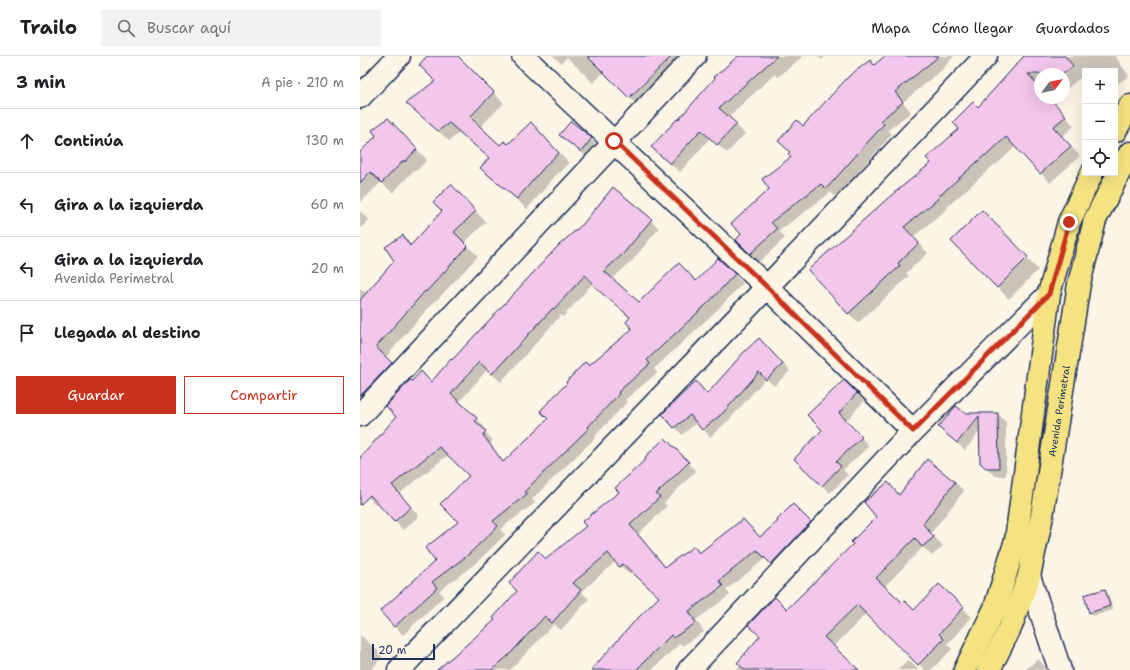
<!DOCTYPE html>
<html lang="es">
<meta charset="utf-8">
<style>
:root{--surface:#fff;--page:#f2f2f2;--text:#202124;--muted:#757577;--line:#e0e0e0;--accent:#c8321e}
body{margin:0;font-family:"Shantell Sans",sans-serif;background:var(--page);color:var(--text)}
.controls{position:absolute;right:12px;top:12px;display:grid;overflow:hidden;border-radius:0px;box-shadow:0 4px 16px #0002}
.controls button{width:36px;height:36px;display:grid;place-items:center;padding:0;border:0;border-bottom:1px solid var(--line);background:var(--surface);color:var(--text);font:20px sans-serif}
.compass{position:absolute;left:674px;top:12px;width:36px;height:36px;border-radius:50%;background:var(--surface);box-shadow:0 4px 16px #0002;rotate:58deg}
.scale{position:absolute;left:12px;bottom:10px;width:63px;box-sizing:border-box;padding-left:4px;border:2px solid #1b2f5e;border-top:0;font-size:11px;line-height:14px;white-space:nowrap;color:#1b2f5e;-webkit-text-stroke:3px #fcf5e5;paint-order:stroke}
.stop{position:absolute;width:12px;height:12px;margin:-9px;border:3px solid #c8321e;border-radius:50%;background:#fff}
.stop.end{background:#c8321e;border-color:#fff;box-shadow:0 1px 4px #0008}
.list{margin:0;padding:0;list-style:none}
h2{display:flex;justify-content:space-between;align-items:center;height:52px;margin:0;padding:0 16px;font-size:17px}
h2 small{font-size:13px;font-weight:400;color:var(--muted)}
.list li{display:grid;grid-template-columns:26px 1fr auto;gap:12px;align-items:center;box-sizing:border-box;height:64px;padding:0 16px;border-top:1px solid var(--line)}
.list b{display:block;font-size:15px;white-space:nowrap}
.list p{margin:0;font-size:13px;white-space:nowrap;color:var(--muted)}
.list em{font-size:13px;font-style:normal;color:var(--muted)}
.actions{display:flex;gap:8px;padding:12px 16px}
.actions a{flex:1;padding:9px 0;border:1px solid var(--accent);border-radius:0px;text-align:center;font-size:14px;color:var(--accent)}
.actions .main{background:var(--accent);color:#fff}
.icon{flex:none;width:22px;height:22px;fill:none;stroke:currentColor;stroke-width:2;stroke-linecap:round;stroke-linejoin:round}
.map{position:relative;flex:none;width:770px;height:614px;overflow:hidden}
header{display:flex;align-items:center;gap:24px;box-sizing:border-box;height:56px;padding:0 20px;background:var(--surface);border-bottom:1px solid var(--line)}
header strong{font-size:19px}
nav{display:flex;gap:22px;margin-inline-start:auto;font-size:14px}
.search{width:280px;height:36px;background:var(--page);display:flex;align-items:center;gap:10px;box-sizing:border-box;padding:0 14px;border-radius:0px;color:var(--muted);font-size:15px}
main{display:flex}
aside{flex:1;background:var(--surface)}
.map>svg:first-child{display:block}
.shadow{fill:#0003;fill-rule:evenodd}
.building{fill:#f3c6eb;stroke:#1b2f5e;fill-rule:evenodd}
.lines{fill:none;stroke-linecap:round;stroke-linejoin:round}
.minor-casing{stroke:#1b2f5e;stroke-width:25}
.major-casing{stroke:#1b2f5e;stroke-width:25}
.minor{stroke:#fcf5e5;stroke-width:22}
.major{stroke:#f5e382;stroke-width:22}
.route{stroke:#c8321e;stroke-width:5}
.labels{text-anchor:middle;stroke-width:3;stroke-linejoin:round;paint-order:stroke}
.street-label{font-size:10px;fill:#1b2f5e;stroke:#fcf5e5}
</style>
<header>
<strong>Trailo</strong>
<div class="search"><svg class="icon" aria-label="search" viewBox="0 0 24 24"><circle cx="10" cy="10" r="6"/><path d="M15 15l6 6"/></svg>Buscar aquí</div>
<nav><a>Mapa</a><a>Cómo llegar</a><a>Guardados</a></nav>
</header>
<main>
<aside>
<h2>3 min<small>A pie · 210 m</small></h2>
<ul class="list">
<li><svg class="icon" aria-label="ahead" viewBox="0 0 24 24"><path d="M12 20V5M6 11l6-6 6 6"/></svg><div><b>Continúa</b></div><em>130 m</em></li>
<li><svg class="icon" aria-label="left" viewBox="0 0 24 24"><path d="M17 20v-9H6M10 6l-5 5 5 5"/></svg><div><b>Gira a la izquierda</b></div><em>60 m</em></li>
<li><svg class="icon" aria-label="left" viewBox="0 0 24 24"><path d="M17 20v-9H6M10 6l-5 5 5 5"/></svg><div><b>Gira a la izquierda</b><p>Avenida Perimetral</p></div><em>20 m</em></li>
<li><svg class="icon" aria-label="arrive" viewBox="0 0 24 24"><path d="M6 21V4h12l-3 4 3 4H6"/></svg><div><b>Llegada al destino</b></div></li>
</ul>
<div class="actions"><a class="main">Guardar</a><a>Compartir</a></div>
</aside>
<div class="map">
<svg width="770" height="614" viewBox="0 0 770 614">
<rect width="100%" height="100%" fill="#fcf5e5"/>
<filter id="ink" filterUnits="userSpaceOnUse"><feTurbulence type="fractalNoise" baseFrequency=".025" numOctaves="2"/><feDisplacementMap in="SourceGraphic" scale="8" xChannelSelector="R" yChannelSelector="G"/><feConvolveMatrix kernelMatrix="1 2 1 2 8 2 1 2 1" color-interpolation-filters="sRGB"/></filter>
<g filter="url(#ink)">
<path class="shadow" d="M68 0H96L144 47 120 71 140 90H148L181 78 209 107 197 118 167 153 132 122 130 103 100 76 89 85 48 47 76 25Z
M193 0H338L283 55 244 16 233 27 207 1 201 7Z
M380 0H443L418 21 415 18 368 61 385 78 367 97 350 82 320 116 301 100 318 65Z
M458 0H465L462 4Z
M527 0H594L582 14 543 46 551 56 528 74 532 78 476 141 471 136 419 175 425 182 399 206 386 193 382 178 410 133 433 101 444 72Z
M665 0H755L769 20 755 29V15H731L730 14 725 15V18L704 35V18H680V42H695L692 45 714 70 702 81 720 100 690 127 656 90 636 109 635 108 587 151 588 152 553 181 568 197 546 217 549 220 498 267 449 214 572 107Z
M211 66 239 91 229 103 201 79Z
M38 73 67 104 56 115 54 114 33 137 21 126 0 147V98Z
M254 133 299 172 271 206 252 223 279 247 336 226 358 203 383 227 358 253 294 313 297 317 265 344 267 346 235 380 236 381 172 443 175 447 140 473 145 479 116 507 79 535 84 540 43 579 21 555 77 505 99 466 110 420 88 399 39 438 59 460 43 474 18 447 16 449 8 441 0 449V400L4 396 5 398 224 169ZM233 227 248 242 271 262 274 273 229 311 190 363 144 407 130 388 133 384 122 374 125 371 99 346 127 314 141 326 201 259 203 261Z
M101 140 126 166 104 187 118 200 76 245 75 244 25 302 41 317 19 342 1 325 0 327V232L7 238 35 205 43 180 51 189Z
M0 155 9 164 0 173Z
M622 156 678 214 649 243 592 185Z
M406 290 430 315 414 330 406 322 369 364 350 381 337 366 322 379 303 358 336 326 348 339Z
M484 326 504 345 486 365 509 390 483 414 488 419 470 437 435 403 463 374Z
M604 358H638L646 366V420H635L621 406 620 375 605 394 587 379Z
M305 383 336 415 304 447 307 450 278 478 306 511 340 498 400 482 420 465 433 449 459 475 420 515 406 502 366 534 370 539 336 564 344 576 322 590 320 587 292 614H231L300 542 272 516 269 518 256 505 221 536 229 543 201 574 194 568 150 614H81L136 564 186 504 227 470 260 436Z
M595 426 604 435 571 477 583 490 572 500 563 491 524 531 543 548 554 555 579 529 612 561 587 588 592 593 571 614H565L507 557 473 591 497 614H376L381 610 427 554 494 488 540 440Z
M745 534 748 538 753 554 733 560 729 556Z
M0 579 23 600 11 614H0Z
M678 603 688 614H665Z
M548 604 559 614H537Z"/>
<path class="building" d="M67 0H98L134 36 110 61 140 89 144 85 148 88 171 66 199 97 187 108 157 143 120 112 129 102 89 67 78 75 46 47 75 25 59 9Z
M227 0H312L269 42Z
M378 0H417L359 52 377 68 357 89 341 74 310 108 291 91 317 63 318 64 355 22 354 21Z
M525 0H579L535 36 543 46 520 65 524 68 466 133 461 128 411 166 417 173 390 198 376 184 381 178 371 168 409 133 402 123 431 101 428 98 430 96 418 85 437 64 443 70 489 20 510 4 514 9Z
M664 0H705L713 10 703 18H668L680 31V42H690L706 60 693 71 711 90 680 118 646 81 626 100 625 99 578 141 579 142 544 171 559 187 538 207 540 210 488 258 448 214 528 142 571 107 566 102 599 73 593 66 613 46 618 51Z
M28 62 57 93 45 106 44 104 22 127 10 116 0 127V96L16 80 12 74Z
M211 65 232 82 221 96 199 79Z
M91 128 116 155 94 176 108 190 66 236 65 235 16 291 32 307 0 340V244L34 205 25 191 43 179 50 190 82 155 73 146Z
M253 131 292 163 263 198 244 215 279 246 319 207 336 225 358 202 375 218 350 245 287 304 290 308 258 336 259 338 228 371 229 372 165 435 167 438 133 465 138 470 108 499 72 526 77 532 34 571 20 555 75 505 65 492 98 466 80 448 109 420 79 391 32 429 51 451 34 466 10 439 0 449V402L36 361 26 350 50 324 52 325 61 315 71 326 91 303 92 304 199 189 223 168ZM225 219 238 234 270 261 266 266 272 273 229 309 225 306 206 326 207 327 180 355 188 363 143 406 123 379 126 375 115 365 117 362 91 338 119 306 132 318 193 252 194 253Z
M622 154 668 201 637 232 591 185Z
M399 282 423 308 406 324 399 316 363 357 342 374 330 359 314 372 302 358 336 325 347 338 384 296Z
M484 324 497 337 479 357 502 381 476 406 481 410 462 430 434 403 462 374 447 359Z
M596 350 605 357H638L639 412H626L620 407 619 360 597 387 578 371Z
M305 382 329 406 296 438 300 441 270 469 305 511 334 490 339 497 383 463 400 481 418 465 417 464 433 448 451 466 411 508 397 494 359 525 363 530 329 555 336 567 313 582 311 579 276 614H231L274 566 299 541 263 508 259 511 248 497 213 527 221 534 192 567 185 560 149 599 132 614H77L135 564 133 562 157 535 149 527 178 495 186 503 226 470 222 466 259 436 255 432 286 403 285 401Z
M567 403 595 426 563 468 574 481 562 491 555 482 516 522 543 547 545 545 554 554 579 528 604 551 579 578 584 583 558 609 497 549 464 581 499 614H385L377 607 400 580 388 569 415 541 427 553 493 488 491 486 516 461 504 446 528 426 539 439Z
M745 533 750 550 729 557 724 539Z"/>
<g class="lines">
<defs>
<path id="minor" d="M163 0 407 231 553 375
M0 41 39 0
M0 359 335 0
M669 520 700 614
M39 614 407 231 626 0
M329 614 553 375 689 238"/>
<g id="major">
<path d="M755 75 770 50"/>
<path d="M605 614 635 552 656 484 689 238 709 166 732 117"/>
<path id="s1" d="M629 614 651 570 669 520 682 460 719 228 735 164 766 103 770 97"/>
</g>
</defs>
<use href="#minor" class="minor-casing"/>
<use href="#major" class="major-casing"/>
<use href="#minor" class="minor"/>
<use href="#major" class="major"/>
</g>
</g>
<g class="lines" filter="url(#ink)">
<path class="route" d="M254 85 407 231 553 375 689 238 709 166"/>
</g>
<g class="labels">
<g class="street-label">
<text dy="4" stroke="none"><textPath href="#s1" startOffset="270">Avenida Perimetral</textPath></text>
</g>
</g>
</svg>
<div class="controls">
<button>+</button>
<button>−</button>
<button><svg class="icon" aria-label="locate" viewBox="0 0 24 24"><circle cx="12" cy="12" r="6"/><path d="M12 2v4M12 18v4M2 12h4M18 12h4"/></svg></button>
</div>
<svg class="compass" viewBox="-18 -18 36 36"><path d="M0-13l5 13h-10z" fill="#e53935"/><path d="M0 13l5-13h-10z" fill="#757577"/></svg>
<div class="scale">20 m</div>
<div class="stop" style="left:254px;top:85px"></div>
<div class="stop end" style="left:709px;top:166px"></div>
</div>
</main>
